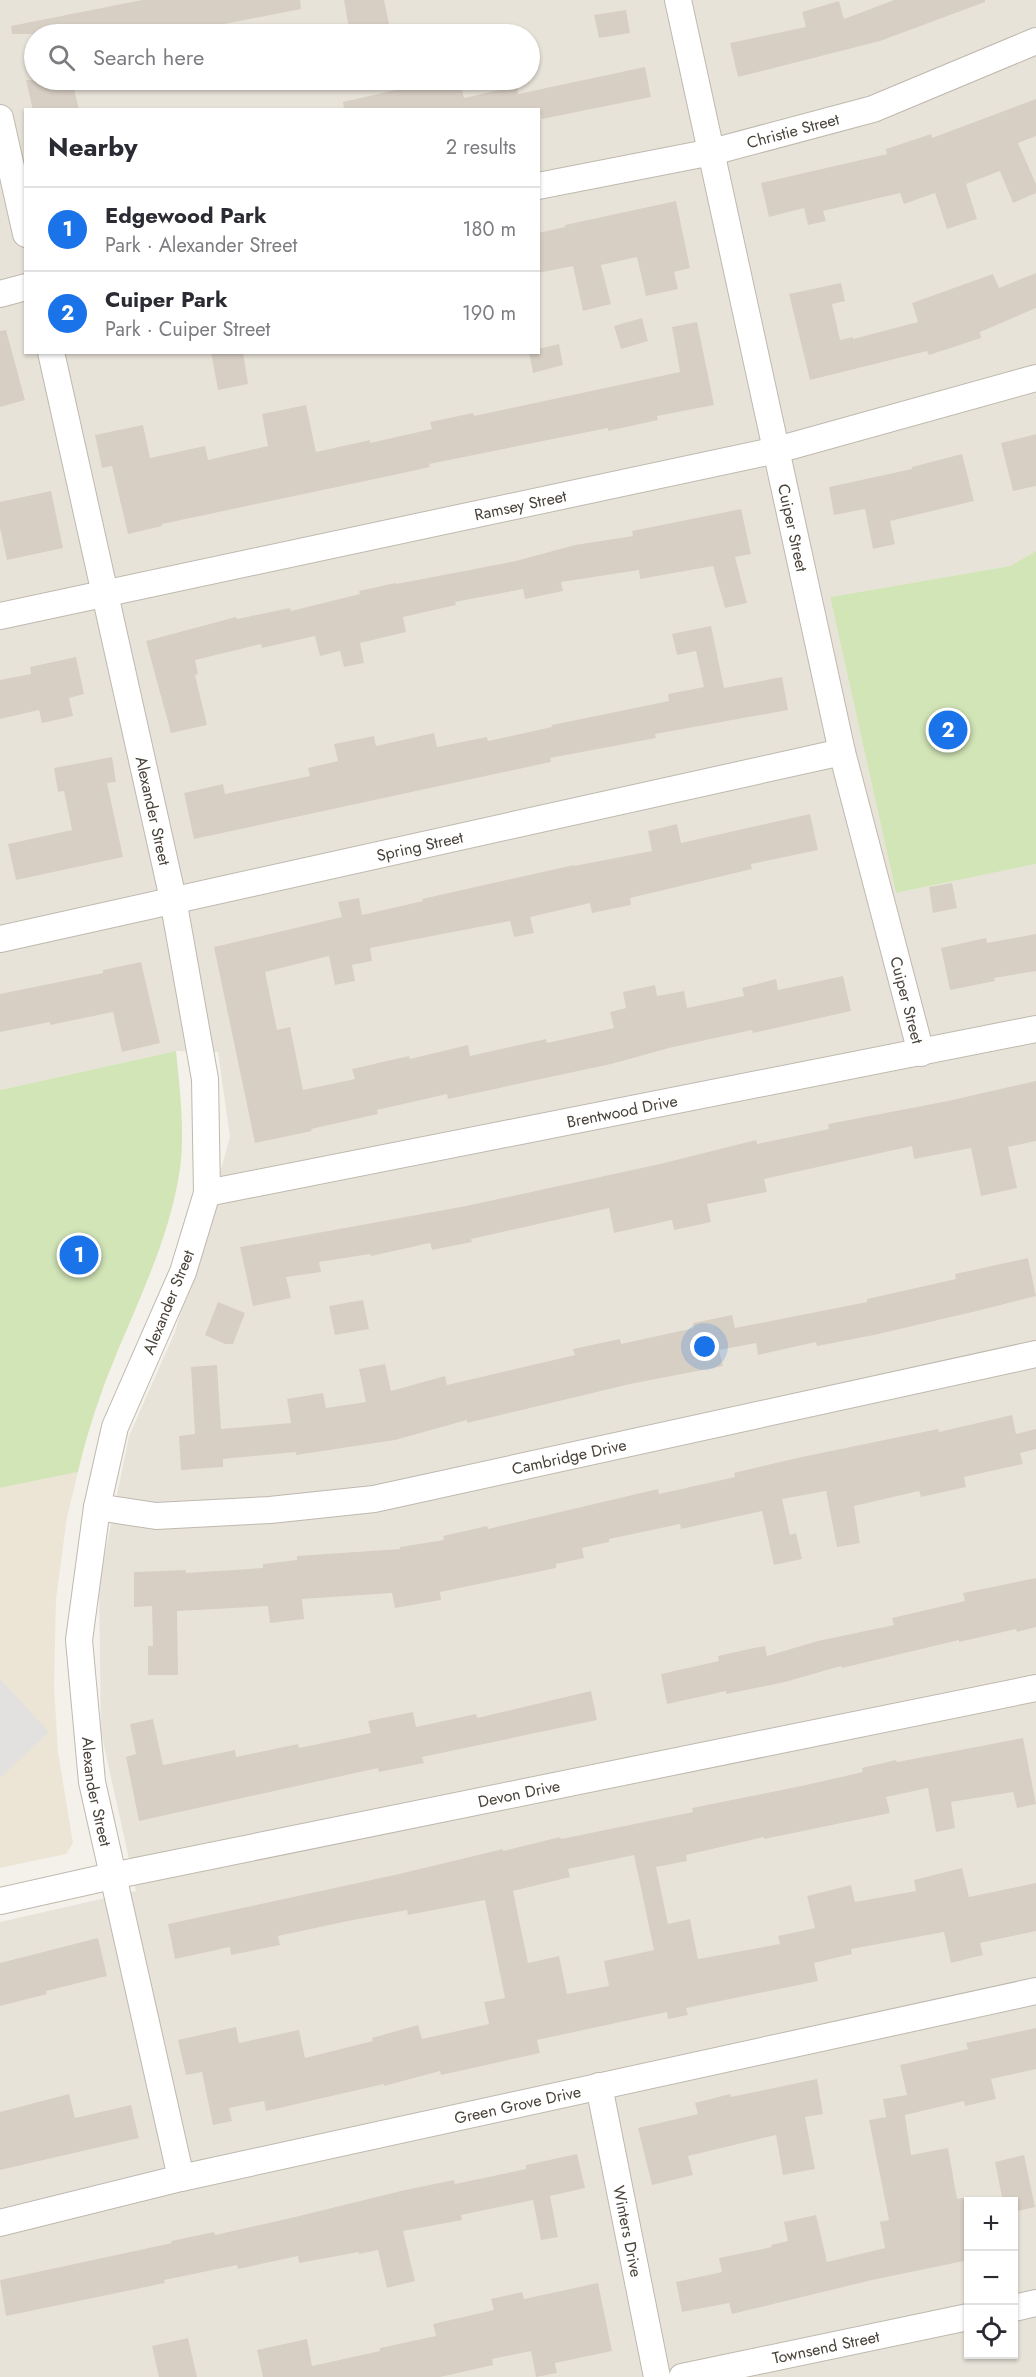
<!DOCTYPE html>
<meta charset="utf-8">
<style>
:root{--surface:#fff;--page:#f7f7f7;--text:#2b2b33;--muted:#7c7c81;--line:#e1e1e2;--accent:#1a73e8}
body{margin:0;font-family:Jost,sans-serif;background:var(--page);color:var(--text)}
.controls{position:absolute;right:18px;bottom:18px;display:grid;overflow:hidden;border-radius:0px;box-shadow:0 2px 4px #0004}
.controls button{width:54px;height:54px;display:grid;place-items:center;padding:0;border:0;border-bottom:2px solid var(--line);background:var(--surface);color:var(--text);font:30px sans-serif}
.you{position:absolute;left:705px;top:1347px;width:21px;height:21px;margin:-15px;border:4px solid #fff;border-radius:50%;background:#1a73e8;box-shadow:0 0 0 9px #1a73e833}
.badge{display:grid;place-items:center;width:39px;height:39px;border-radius:50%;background:var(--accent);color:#fff;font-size:20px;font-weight:700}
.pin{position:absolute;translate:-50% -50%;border:3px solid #fff;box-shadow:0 2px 6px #0006}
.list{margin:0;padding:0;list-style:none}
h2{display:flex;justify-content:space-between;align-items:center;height:78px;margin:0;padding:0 24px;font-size:26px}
h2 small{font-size:20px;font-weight:400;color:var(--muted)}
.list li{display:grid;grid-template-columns:39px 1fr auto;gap:18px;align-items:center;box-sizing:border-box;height:84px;padding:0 24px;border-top:2px solid var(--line)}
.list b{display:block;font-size:22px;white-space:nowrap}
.list p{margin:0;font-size:20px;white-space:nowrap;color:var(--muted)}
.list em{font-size:20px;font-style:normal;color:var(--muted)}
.icon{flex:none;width:33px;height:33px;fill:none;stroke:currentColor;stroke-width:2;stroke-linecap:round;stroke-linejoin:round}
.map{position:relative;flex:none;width:1036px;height:2377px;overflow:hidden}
.search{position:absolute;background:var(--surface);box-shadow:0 2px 4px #0004;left:24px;top:24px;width:516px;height:66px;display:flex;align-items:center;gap:15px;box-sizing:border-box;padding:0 21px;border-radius:33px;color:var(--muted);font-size:22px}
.panel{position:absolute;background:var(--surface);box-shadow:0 2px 4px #0004;left:24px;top:108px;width:516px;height:246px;border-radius:0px}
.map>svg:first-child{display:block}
.residential{fill:#e8e3d9;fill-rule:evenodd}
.education{fill:#ece5d6}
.green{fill:#d2e5b7}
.parking{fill:#e3e1df}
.building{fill:#d8cfc4;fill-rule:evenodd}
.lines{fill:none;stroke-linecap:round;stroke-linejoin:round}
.minor-casing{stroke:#bfb8ae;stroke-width:28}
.minor{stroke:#fff;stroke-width:26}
.labels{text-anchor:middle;stroke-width:6;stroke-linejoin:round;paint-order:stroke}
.street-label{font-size:16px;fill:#484239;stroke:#fff}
</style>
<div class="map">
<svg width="1036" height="2377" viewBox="0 0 1036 2377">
<rect width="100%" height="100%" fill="#f4f1eb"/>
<path class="residential" d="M0 0H1036V551L1010 566 830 597 896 893 1036 864V2377H0V1922L136 1891 101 1732 99 1583 129 1436 175 1332 230 1137 218 1052 176 1051 0 1090ZM34 34H530V80H34ZM26 110H538V352H26ZM968 2202H1014V2354H968Z"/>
<path class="education" d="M78 1472 67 1517 56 1599 54 1687 58 1752 73 1843 66 1854 0 1868V1488Z"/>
<path class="green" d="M1036 551V864L896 893 830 597 1010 566Z
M176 1051C180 1090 185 1130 180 1169 169 1244 133 1310 106 1380 95 1410 85 1441 78 1472L0 1488V1090Z"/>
<path class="parking" d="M0 1679 49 1732 0 1778Z"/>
<path class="building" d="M142 0H300L301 9 173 34H12L11 26Z
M344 0H384L391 34H350Z
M894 0H985V2L880 41 738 77 730 43 806 27 802 12 839 1 844 19Z
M626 10 630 33 599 38 594 15Z
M645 67 651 97 542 119 540 110H344L343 102 426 83 425 80H457L458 86H461L464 98 517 86 518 94Z
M26 80H72L79 110H33Z
M1036 99V136L1018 143 1036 184V193L1013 203 1000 171 966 184 977 219 947 229 935 193 904 204 900 193 823 211 826 221 808 225 804 208 769 217 761 183 887 154 886 149 931 134 932 138Z
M676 201 690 268 674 272 678 289 646 296 637 257 601 265 611 304 583 311 573 266 538 273V233L565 227V225Z
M1036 273V308L980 332 981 338 929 355 927 351 810 380 789 294 841 283 845 301 832 304 840 340 853 337V339L918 322 912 303 993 274 999 288Z
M642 318 648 341 621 349 614 326Z
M697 322 714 405 657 416 658 420 608 431V428L429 464 430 467 389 476 162 524V526L128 534 112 466 102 468 95 435 143 425 150 458 205 446 208 460 268 446 262 414 306 405 316 452 370 440V443L432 429 430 422 473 413 474 416 680 372 672 327Z
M6 330 25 400 0 407V331Z
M559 344 563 365 533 373 529 352H538V349Z
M211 352H243L248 384 218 390Z
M1036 434V486L1013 491 1001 443Z
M962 454 974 501 890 521 895 544 873 549 865 509 834 515 829 487 912 469V467Z
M51 491 63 548 7 560 0 528V502Z
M741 509 751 554 735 557 747 603 725 608 713 566 640 579 639 570 561 582 563 591 525 599 523 589 455 602 456 605 403 617 406 632 360 643 364 663 344 667 340 651 320 656 315 636 262 648 261 644 195 660 198 674 195 675 207 725 171 733 146 641 236 617 237 619 290 608 291 611 360 594 359 591 395 583 396 584 516 561 575 545 633 536 632 531Z
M711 626 724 688 782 677 788 710 655 734 656 738 550 758 551 762 194 839 184 793 223 784 225 794 310 776 308 768 338 761 334 744 374 736 376 746 434 733 437 747 487 737 488 741 552 727V725L669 701 668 694 704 687 696 651 677 655 672 634Z
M76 657 84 694 69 698 73 716 42 723 39 710 0 719V680L31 674 30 667Z
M112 757 116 782 107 783 123 857 16 880 8 844 72 830 64 791 58 792 54 768Z
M810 814 818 850 751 864 752 869 630 898 631 905 592 913 590 903 530 917 534 933 514 937 510 921 370 948 372 961 352 965 355 981 335 985 329 956 265 972 277 1030 290 1027 303 1090 355 1079 352 1069 409 1056 410 1059 468 1045 470 1056 546 1039 547 1043 614 1028 610 1012 626 1008 623 992 655 985 657 996 684 991 687 1008 744 996 742 988 776 979 778 990 843 976 851 1011 753 1033 752 1030 669 1048 611 1064 448 1099 447 1094 377 1110 378 1114 311 1129 312 1131 255 1143 214 947 342 917 338 902 359 898 362 915 423 901 422 899 574 865V866L652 851 648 831 677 824 681 843Z
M952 883 957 908 933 913 929 887Z
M1036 934V971L994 978 995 981 950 990 941 948 986 938 987 943Z
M141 962 160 1043 122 1052 113 1012 50 1025V1022L0 1032V994L103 973V970Z
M1036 1081V1141L1008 1147 1017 1188 981 1196 971 1148 914 1159 912 1146 764 1179 767 1192 707 1204 711 1222 674 1230 672 1220 614 1233 609 1208 471 1239 472 1242 432 1250 430 1243 371 1256 370 1254 319 1262 321 1272 286 1277 291 1298 253 1306 240 1247 466 1206 660 1164 756 1140 757 1144 829 1129 828 1124 948 1101Z
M1028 1258 1036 1296 981 1310 874 1335 817 1346 816 1342 758 1355 756 1343 719 1350 723 1366 630 1384 467 1423V1420L395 1440 296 1455V1452L223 1459V1467L181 1470 179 1436 195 1434 191 1367 217 1365 221 1429 291 1423 287 1399 323 1393 326 1408 366 1402 359 1369 385 1364 391 1391 445 1376 447 1385 575 1355 573 1349 620 1339 621 1344 694 1328 693 1323 732 1315 735 1328 867 1302V1299L956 1279 955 1274Z
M363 1300 369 1329 335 1335 329 1306Z
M218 1302 245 1313 233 1344H225L205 1335Z
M1012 1415 1016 1434 1036 1429V1449L1020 1453 1023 1464 964 1477 966 1487 921 1497 919 1491 854 1506 860 1543 837 1547 826 1491 782 1499 790 1535 796 1533 802 1559 774 1565 762 1511 681 1529 680 1524 609 1539V1542L582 1548 584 1558 556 1564V1568L440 1592 441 1600 395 1608 392 1593 302 1599 304 1619 270 1623 268 1606 177 1611 178 1675H148V1646H153L152 1606 134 1607V1572L186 1570V1573L263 1568V1564L297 1560V1556L400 1549V1547L444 1540 443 1536 487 1526 488 1529 658 1489 659 1494 735 1477 734 1473 797 1458 938 1429 939 1432Z
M1036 1578V1627L1017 1632 1016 1629 959 1642V1640L842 1668 841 1666 785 1682 726 1694V1691L667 1704 661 1674 719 1661 718 1656 749 1649 765 1646 767 1656 818 1641 894 1625 892 1618 965 1601 963 1593Z
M591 1691 597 1720 422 1757 424 1763 379 1772 378 1768 139 1821 126 1757 136 1754 130 1724 153 1719 163 1765 235 1750 236 1757 298 1744 299 1748 371 1733 368 1721 413 1712 416 1727 476 1714 477 1718Z
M1023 1738 1036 1804 1017 1808 1013 1792 951 1802 955 1828 936 1832 928 1788 886 1797 890 1813 764 1839V1837L686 1855 687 1861 656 1867 668 1924 690 1919 698 1959 780 1944 778 1936 815 1928 807 1896 851 1885 855 1902 916 1891 914 1880 962 1868 969 1897 1036 1883V1931L980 1943 983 1955 951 1963 944 1932 851 1949 852 1954 814 1963 818 1981 686 2008 688 2015 668 2019 667 2012 537 2040 540 2053 441 2075 440 2071 384 2086V2084L266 2111 264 2101 229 2108 232 2121 213 2125 202 2072 186 2075 178 2040 236 2027 239 2043 299 2030 305 2058 373 2041 372 2038 418 2025 422 2039 489 2024 484 2002 505 1998 485 1900 408 1915 407 1910 348 1921 278 1936 280 1945 231 1955 230 1947 175 1959 168 1924 399 1874 503 1849V1851L560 1837 561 1839 693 1812 692 1808 806 1785 863 1772 862 1768 896 1760 897 1762ZM634 1855 654 1950 604 1961 609 1986 567 1994 559 1956 528 1963 513 1891 570 1877 568 1869Z
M98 1938 107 1976 46 1991 47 1994 0 2006V1963Z
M1036 2028V2069L991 2079 996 2099 965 2106 964 2101 905 2115 911 2155 948 2148 957 2199 969 2197V2260L872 2280 732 2314 729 2303 682 2312 676 2282 722 2272 719 2258 772 2247 771 2245 788 2241 784 2222 816 2215 827 2262 885 2248 880 2222 889 2220 869 2120 886 2117 883 2099 907 2095 900 2065 968 2049 966 2043Z
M817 2079 823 2114 805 2117 815 2169 783 2175 776 2135 688 2156 693 2175 652 2185 638 2128 698 2114 695 2103 730 2094 731 2097Z
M69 2094 75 2118 131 2105 139 2138 0 2170V2112Z
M577 2154 585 2188 550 2196 558 2237 541 2240 533 2200 461 2215 462 2220 403 2231 415 2281 387 2288 378 2250 359 2254V2252L299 2263 298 2256 238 2269 237 2265 164 2280 165 2283 6 2316 0 2280 172 2243 171 2241 214 2232 215 2235 291 2218 405 2190 454 2180 455 2184 526 2169V2165Z
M1024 2155 1035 2207 1014 2212V2202H1003L995 2162Z
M598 2283 612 2351 555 2363 557 2373 536 2377 531 2351 492 2359 493 2365 440 2377H263L257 2350 307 2339 312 2366 380 2351V2348L436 2336 433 2324 494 2310 491 2299 522 2292 524 2299Z
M188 2338 197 2377H159L152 2346Z"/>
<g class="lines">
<defs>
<g id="minor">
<path id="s1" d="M678 0 842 752 921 1053"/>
<path d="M0 118 26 234"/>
<path id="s2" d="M538 186 712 152 873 109 1036 41"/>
<path d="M0 294 26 287"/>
<path id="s3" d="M51 352 173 899 205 1079 207 1193 183 1272 115 1427 97 1507 79 1640 92 1782 181 2178"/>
<path id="s4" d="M0 616 777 450 1036 378"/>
<path id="s5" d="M0 939 842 752"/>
<path id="s6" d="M207 1193 1036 1029"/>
<path id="s7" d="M97 1507 156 1516 270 1510 374 1499 1036 1354"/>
<path id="s8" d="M0 1901 112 1876 1036 1688"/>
<path id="s9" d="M599 2086 657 2377"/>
<path id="s10" d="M0 2223 181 2178 1036 1991"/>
<path d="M1014 2308 1036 2303"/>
<path id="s11" d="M682 2377 968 2317"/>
</g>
</defs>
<use href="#minor" class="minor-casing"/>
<use href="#minor" class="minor"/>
</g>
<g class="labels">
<g class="street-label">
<text dy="6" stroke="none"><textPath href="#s2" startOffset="261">Christie Street</textPath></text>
<text dy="6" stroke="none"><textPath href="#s4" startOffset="532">Ramsey Street</textPath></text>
<text dy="6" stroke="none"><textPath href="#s1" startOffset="540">Cuiper Street</textPath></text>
<text dy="6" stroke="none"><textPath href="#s3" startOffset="470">Alexander Street</textPath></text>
<text dy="6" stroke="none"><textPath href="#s5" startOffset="430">Spring Street</textPath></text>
<text dy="6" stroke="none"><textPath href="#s1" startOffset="1026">Cuiper Street</textPath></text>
<text dy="6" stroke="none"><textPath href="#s6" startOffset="423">Brentwood Drive</textPath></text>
<text transform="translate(168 1302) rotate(-68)" y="6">Alexander Street</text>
<text dy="6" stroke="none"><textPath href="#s7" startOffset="478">Cambridge Drive</textPath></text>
<text dy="6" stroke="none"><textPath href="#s3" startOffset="1478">Alexander Street</textPath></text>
<text dy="6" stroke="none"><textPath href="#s8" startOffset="530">Devon Drive</textPath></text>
<text dy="6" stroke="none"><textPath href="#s10" startOffset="531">Green Grove Drive</textPath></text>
<text dy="6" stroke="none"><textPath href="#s9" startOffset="148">Winters Drive</textPath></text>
<text dy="6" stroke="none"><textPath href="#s11" startOffset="147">Townsend Street</textPath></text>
</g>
</g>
</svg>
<div class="controls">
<button>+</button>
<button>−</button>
<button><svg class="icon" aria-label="locate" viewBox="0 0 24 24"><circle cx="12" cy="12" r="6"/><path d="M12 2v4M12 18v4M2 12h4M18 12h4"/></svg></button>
</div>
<div class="you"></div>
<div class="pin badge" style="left:79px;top:1255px">1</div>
<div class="pin badge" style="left:948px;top:730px">2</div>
<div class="search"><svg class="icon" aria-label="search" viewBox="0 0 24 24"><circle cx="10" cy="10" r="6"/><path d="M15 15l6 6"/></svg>Search here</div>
<section class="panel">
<h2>Nearby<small>2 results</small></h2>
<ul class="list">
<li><span class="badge">1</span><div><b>Edgewood Park</b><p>Park · Alexander Street</p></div><em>180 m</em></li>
<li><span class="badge">2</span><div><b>Cuiper Park</b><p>Park · Cuiper Street</p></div><em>190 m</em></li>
</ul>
</section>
</div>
